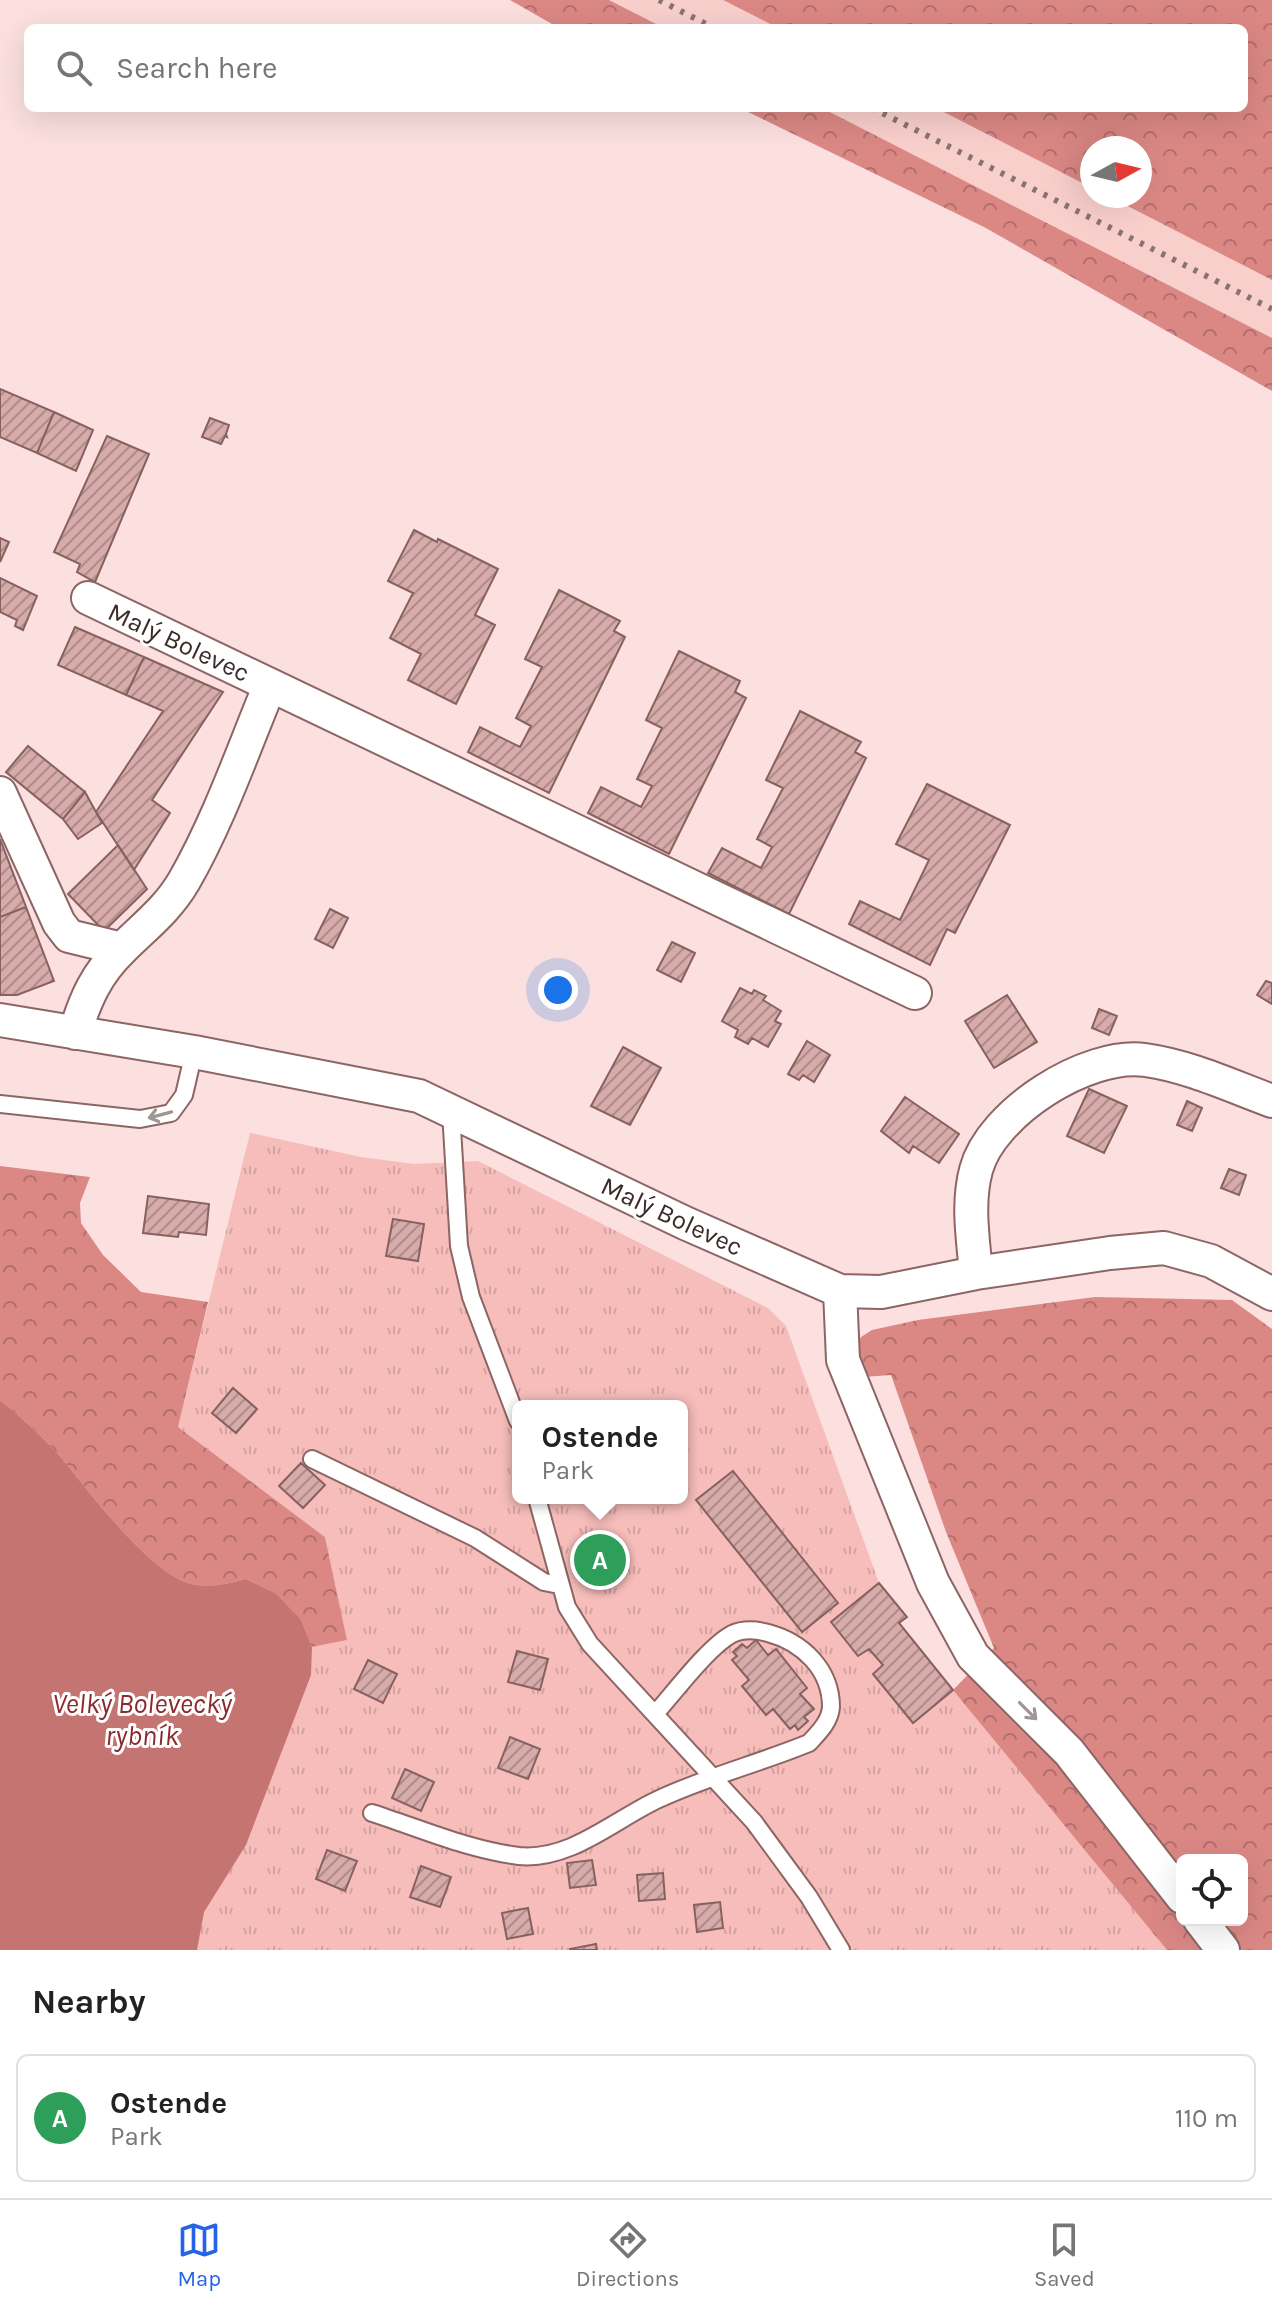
<!DOCTYPE html>
<meta charset="utf-8">
<style>
:root{--surface:#fff;--page:#f2f2f2;--text:#222;--muted:#767676;--line:#e0e0e0;--accent:#2563eb}
body{margin:0;font-family:Karla,sans-serif;background:var(--page);color:var(--text)}
.controls{position:absolute;right:24px;bottom:24px;display:grid;overflow:hidden;border-radius:12px;box-shadow:0 8px 32px #0002}
.controls button{width:72px;height:72px;display:grid;place-items:center;padding:0;border:0;border-bottom:2px solid var(--line);background:var(--surface);color:var(--text);font:40px sans-serif}
.compass{position:absolute;left:1080px;top:136px;width:72px;height:72px;border-radius:50%;background:var(--surface);box-shadow:0 8px 32px #0002;rotate:82deg}
.you{position:absolute;left:558px;top:990px;width:28px;height:28px;margin:-20px;border:6px solid #fff;border-radius:50%;background:#1a73e8;box-shadow:0 0 0 12px #1a73e833}
.badge{display:grid;place-items:center;width:52px;height:52px;border-radius:50%;background:var(--accent);color:#fff;font-size:26px;font-weight:700}
.pin{position:absolute;translate:-50% -50%;border:4px solid #fff;box-shadow:0 2px 8px #0006}
.popup{position:absolute;left:512px;top:1400px;width:176px;height:104px;box-sizing:border-box;display:grid;place-content:center;border-radius:12px;background:var(--surface);filter:drop-shadow(0 2px 6px #0005);font-size:26px;white-space:nowrap;color:var(--muted)}
.popup b{font-size:30px;color:var(--text)}
.popup::after{content:'';position:absolute;left:50%;top:100%;margin-left:-16px;border:16px solid transparent;border-top-color:var(--surface)}
.list{margin:0;padding:0;list-style:none}
h2{display:flex;justify-content:space-between;align-items:center;height:104px;margin:0;padding:0 32px;font-size:34px}
h2 small{font-size:26px;font-weight:400;color:var(--muted)}
.list li{display:grid;grid-template-columns:52px 1fr auto;gap:24px;align-items:center;box-sizing:border-box;height:128px;margin:0 16px 16px;padding:0 16px;border:2px solid var(--line);border-radius:12px}
.list b{display:block;font-size:30px;white-space:nowrap}
.list p{margin:0;font-size:26px;white-space:nowrap;color:var(--muted)}
.list em{font-size:26px;font-style:normal;color:var(--muted)}
.icon{flex:none;width:44px;height:44px;fill:none;stroke:currentColor;stroke-width:2;stroke-linecap:round;stroke-linejoin:round}
.map{position:relative;flex:none;width:1272px;height:1950px;overflow:hidden}
.search{position:absolute;background:var(--surface);box-shadow:0 8px 32px #0002;left:24px;right:24px;top:24px;height:88px;display:flex;align-items:center;gap:20px;box-sizing:border-box;padding:0 28px;border-radius:12px;color:var(--muted);font-size:30px}
.sheet{height:248px;background:var(--surface)}
nav{display:flex;justify-content:space-around;align-items:center;box-sizing:border-box;height:112px;border-top:2px solid var(--line);background:var(--surface);font-size:22px;color:var(--muted)}
nav a{display:grid;justify-items:center;gap:4px}
nav .on{color:var(--accent)}
.map>svg:first-child{display:block}
.built{fill:#f9cfcc}
.grass{fill:url(#grass-tufts);fill-rule:evenodd}
.forest{fill:url(#forest-crowns);fill-rule:evenodd}
.water{fill:#c47471}
.building{fill:url(#building-hatch);stroke:#87615f;stroke-width:2}
.lines{fill:none;stroke-linecap:round;stroke-linejoin:round}
.service-casing{stroke:#8c6564;stroke-width:20}
.minor-casing{stroke:#8c6564;stroke-width:36}
.service{stroke:#fff;stroke-width:16}
.minor{stroke:#fff;stroke-width:32}
.rail{stroke:#887372;stroke-width:6;stroke-dasharray:4 8;stroke-linecap:butt}
.oneway{stroke:#9e9594}
.labels{text-anchor:middle;stroke-width:6;stroke-linejoin:round;paint-order:stroke}
.street-label{font-size:26px;fill:#3c2b2a;stroke:#fff}
.water-label{font-size:28px;font-style:italic;fill:#8b292e;stroke:#fff}
</style>
<div class="map">
<svg width="1272" height="1950" viewBox="0 0 1272 1950">
<defs>
<pattern id="grass-tufts" width="24" height="20" patternUnits="userSpaceOnUse" patternTransform="scale(2)"><rect width="24" height="20" fill="#f6bdba"/><path d="M3 7l-1-3M5 7V3M7 7l1-3M15 17l-1-3M17 17v-4M19 17l1-3" fill="none" stroke="#d4a3a0"/></pattern>
<pattern id="forest-crowns" width="20" height="18" patternUnits="userSpaceOnUse" patternTransform="scale(2)"><rect width="20" height="18" fill="#db8885"/><path d="M2 6a3 3 0 1 1 6 0M12 15a3 3 0 1 1 6 0" fill="none" stroke="#b36f6d"/></pattern>
<pattern id="building-hatch" width="6" height="6" patternUnits="userSpaceOnUse" patternTransform="scale(2)"><rect width="6" height="6" fill="#d6aba9"/><path d="M-1 1l2-2M0 6l6-6M5 7l2-2" fill="none" stroke="#af8b8a"/></pattern>
</defs>
<rect width="100%" height="100%" fill="#fbe0df"/>
<path class="built" d="M609 0H723L778 28H664Z
M822 108H936L966 123 1092 188V196H1108L1272 280V338Z"/>
<path class="grass" d="M250 1133 361 1157 414 1164 478 1161 768 1308 786 1326 879 1583 907 1617 900 1623 1167 1950H86L0 1400 57 1453 101 1508 163 1569 225 1585 245 1579 301 1620 312 1647 347 1640 325 1537 178 1427ZM518 1406H682V1498H518Z"/>
<path class="forest" d="M510 0H609L664 28H559Z
M723 0H1272V280L1108 196H1140V148H1092V188L936 108H1244V28H778Z
M740 108H822L1272 338V391L984 227Z
M0 1166 90 1177 80 1203 81 1223 103 1255 141 1292 208 1302 178 1427 325 1537 347 1640 312 1647 301 1620 245 1579C229 1584 213 1587 196 1585 153 1580 87 1488 59 1455 42 1436 20 1416 0 1400Z
M1095 1297 1232 1300 1272 1329V1950H1167L953 1690 994 1648 946 1532 891 1375 863 1377 854 1351 861 1337 872 1330 918 1320ZM1182 1860H1242V1920H1182Z"/>
<path class="water" d="M0 1400C20 1416 42 1436 59 1455 87 1488 153 1580 196 1585 212 1587 229 1584 245 1579L276 1594 301 1620 312 1647 311 1675 246 1845 204 1912 197 1950H0Z"/>
<path class="building" d="M0 389 54 412 37 453 0 437Z
M54 412 93 430 76 471 37 453Z
M210 418 229 425 226 434 227 437 225 436 221 444 202 437Z
M107 436 149 454 95 582 77 572 80 564 54 552Z
M414 530 437 542 438 539 498 569 475 615 495 625 456 704 408 680 421 654 390 638 413 593 388 581Z
M0 538 9 542 0 562Z
M0 578 37 596 23 630 15 626 17 620 0 612Z
M559 590 620 621 614 631 625 637 549 793 468 752 480 727 520 747 531 726 516 718 542 667 525 659Z
M75 627 144 657 126 695 58 665Z
M679 651 740 681 735 692 746 698 669 854 588 813 601 787 641 807 652 786 637 779 662 728 646 720Z
M144 657 223 692 152 800 170 813 134 870 96 812 163 711 126 695Z
M800 711 861 742 855 752 866 758 789 914 708 873 722 848 761 868 772 847 757 839 783 788 766 780Z
M28 746 85 792 63 819 6 772Z
M927 784 1010 825 955 933 947 929 930 965 849 924 860 901 900 920 929 860 896 844Z
M85 792 102 823 78 839 63 819Z
M0 839 26 907 0 917Z
M118 845 147 889 104 931 68 894Z
M26 907 54 981 17 995H0V917Z
M330 909 348 918 333 948 315 939Z
M672 942 695 953 681 982 657 970Z
M1266 981 1272 983V1004L1257 995Z
M740 988 752 994 754 990 766 996 763 1000 781 1011 775 1021 781 1024 768 1047 752 1038 748 1044 735 1037 738 1030 722 1021Z
M1007 995 1037 1042 994 1068 965 1021Z
M1099 1009 1117 1016 1109 1035 1092 1028Z
M807 1041 830 1055 814 1082 803 1075 799 1080 788 1074Z
M623 1047 661 1068 630 1125 591 1106Z
M1089 1089 1127 1106 1104 1153 1067 1136Z
M905 1097 959 1134 939 1163 913 1146 909 1153 881 1131Z
M1187 1101 1202 1108 1192 1131 1177 1125Z
M1229 1169 1246 1175 1239 1195 1221 1188Z
M148 1196 209 1204 206 1235 179 1232 178 1237 143 1233Z
M393 1219 424 1224 418 1261 386 1256Z
M233 1388 257 1409 236 1433 212 1413Z
M301 1463 325 1485 303 1508 279 1486Z
M733 1471 838 1603 802 1632 696 1500Z
M879 1583 907 1617 899 1623 953 1690 913 1723 873 1674 883 1665 869 1649 858 1656 831 1622Z
M756 1640 768 1655 776 1649 807 1688 800 1694 814 1709 804 1717 808 1721 798 1730 795 1725 790 1729 773 1709 766 1715 742 1686 749 1680 732 1660 737 1656 733 1652 742 1644 747 1648Z
M517 1651 548 1659 540 1690 508 1682Z
M368 1660 397 1674 383 1703 354 1689Z
M510 1737 540 1749 528 1779 498 1768Z
M405 1769 434 1782 421 1811 392 1798Z
M327 1850 357 1861 345 1891 316 1879Z
M592 1860 596 1885 570 1888 567 1863Z
M421 1866 451 1877 440 1907 410 1897Z
M663 1873 665 1899 639 1901 637 1875Z
M720 1902 723 1928 697 1932 694 1905Z
M528 1908 533 1934 507 1939 502 1913Z
M596 1944 597 1950H570V1949Z"/>
<g class="lines">
<defs>
<path id="service" d="M0 1104 140 1119 171 1113 184 1095 194 1052
M451 1111 459 1246 471 1297 518 1421
M312 1459 475 1538 544 1582 559 1585
M537 1498 567 1607 590 1644 754 1822 809 1897 841 1950
M372 1813C419 1828 469 1850 519 1856 571 1861 615 1819 659 1799 706 1777 760 1763 809 1743 818 1733 830 1722 831 1707 831 1669 802 1642 768 1633 757 1630 743 1629 732 1634 708 1647 674 1693 655 1714"/>
<path id="minor" d="M88 598 915 993
M0 793 59 923 69 936 122 949
M0 1020 194 1052 419 1096 685 1223 840 1291 881 1292 976 1273 1110 1253 1164 1248 1211 1261 1272 1294
M75 1033C85 1000 96 974 122 949 145 926 167 910 184 881 219 820 243 750 270 685
M976 1273C973 1238 967 1204 976 1170 991 1113 1087 1052 1145 1060 1189 1066 1231 1086 1272 1101
M840 1291 843 1360 933 1583 973 1656 1069 1752 1182 1897
M1200 1920 1223 1950"/>
</defs>
<use href="#service" class="service-casing"/>
<use href="#minor" class="minor-casing"/>
<use href="#service" class="service"/>
<use href="#minor" class="minor"/>
<path class="rail" d="M659 0 714 28
M872 108 1272 309"/>
</g>
<defs><path id="oneway-shaft" d="M-6 0H5M1.5-3L5.5 0L1.5 3" fill="none" stroke-width="1.6" stroke-linecap="round" stroke-linejoin="round" transform="scale(2)"/></defs>
<g class="oneway">
<use href="#oneway-shaft" transform="translate(160 1115) rotate(165)"/>
<use href="#oneway-shaft" transform="translate(1028 1711) rotate(45)"/>
</g>
<g class="labels">
<g class="street-label">
<text transform="translate(179 642) rotate(25)" y="9">Malý Bolevec</text>
<text transform="translate(672 1216) rotate(25)" y="9">Malý Bolevec</text>
</g>
<g class="water-label">
<text x="142" y="1713">Velký Bolevecký<tspan x="142" dy="32">rybník</tspan></text>
</g>
</g>
</svg>
<div class="controls">
<button><svg class="icon" aria-label="locate" viewBox="0 0 24 24"><circle cx="12" cy="12" r="6"/><path d="M12 2v4M12 18v4M2 12h4M18 12h4"/></svg></button>
</div>
<svg class="compass" viewBox="-18 -18 36 36"><path d="M0-13l5 13h-10z" fill="#e53935"/><path d="M0 13l5-13h-10z" fill="#767676"/></svg>
<div class="you"></div>
<div class="pin badge" style="left:600px;top:1560px;background:#2e9e5b">A</div>
<div class="popup"><b>Ostende</b>Park</div>
<div class="search"><svg class="icon" aria-label="search" viewBox="0 0 24 24"><circle cx="10" cy="10" r="6"/><path d="M15 15l6 6"/></svg>Search here</div>
</div>
<section class="sheet">
<h2>Nearby<small></small></h2>
<ul class="list">
<li><span class="badge" style="background:#2e9e5b">A</span><div><b>Ostende</b><p>Park</p></div><em>110 m</em></li>
</ul>
</section>
<nav>
<a class="on"><svg class="icon" aria-label="map" viewBox="0 0 24 24"><path d="M3 6l6-2 6 2 6-2v14l-6 2-6-2-6 2zM9 4v14M15 6v14"/></svg>Map</a>
<a><svg class="icon" aria-label="directions" viewBox="0 0 24 24"><path d="M12 3l9 9-9 9-9-9zM9 14v-3h6M13 9l2 2-2 2"/></svg>Directions</a>
<a><svg class="icon" aria-label="saved" viewBox="0 0 24 24"><path d="M7 4h10v16l-5-4-5 4z"/></svg>Saved</a>
</nav>
